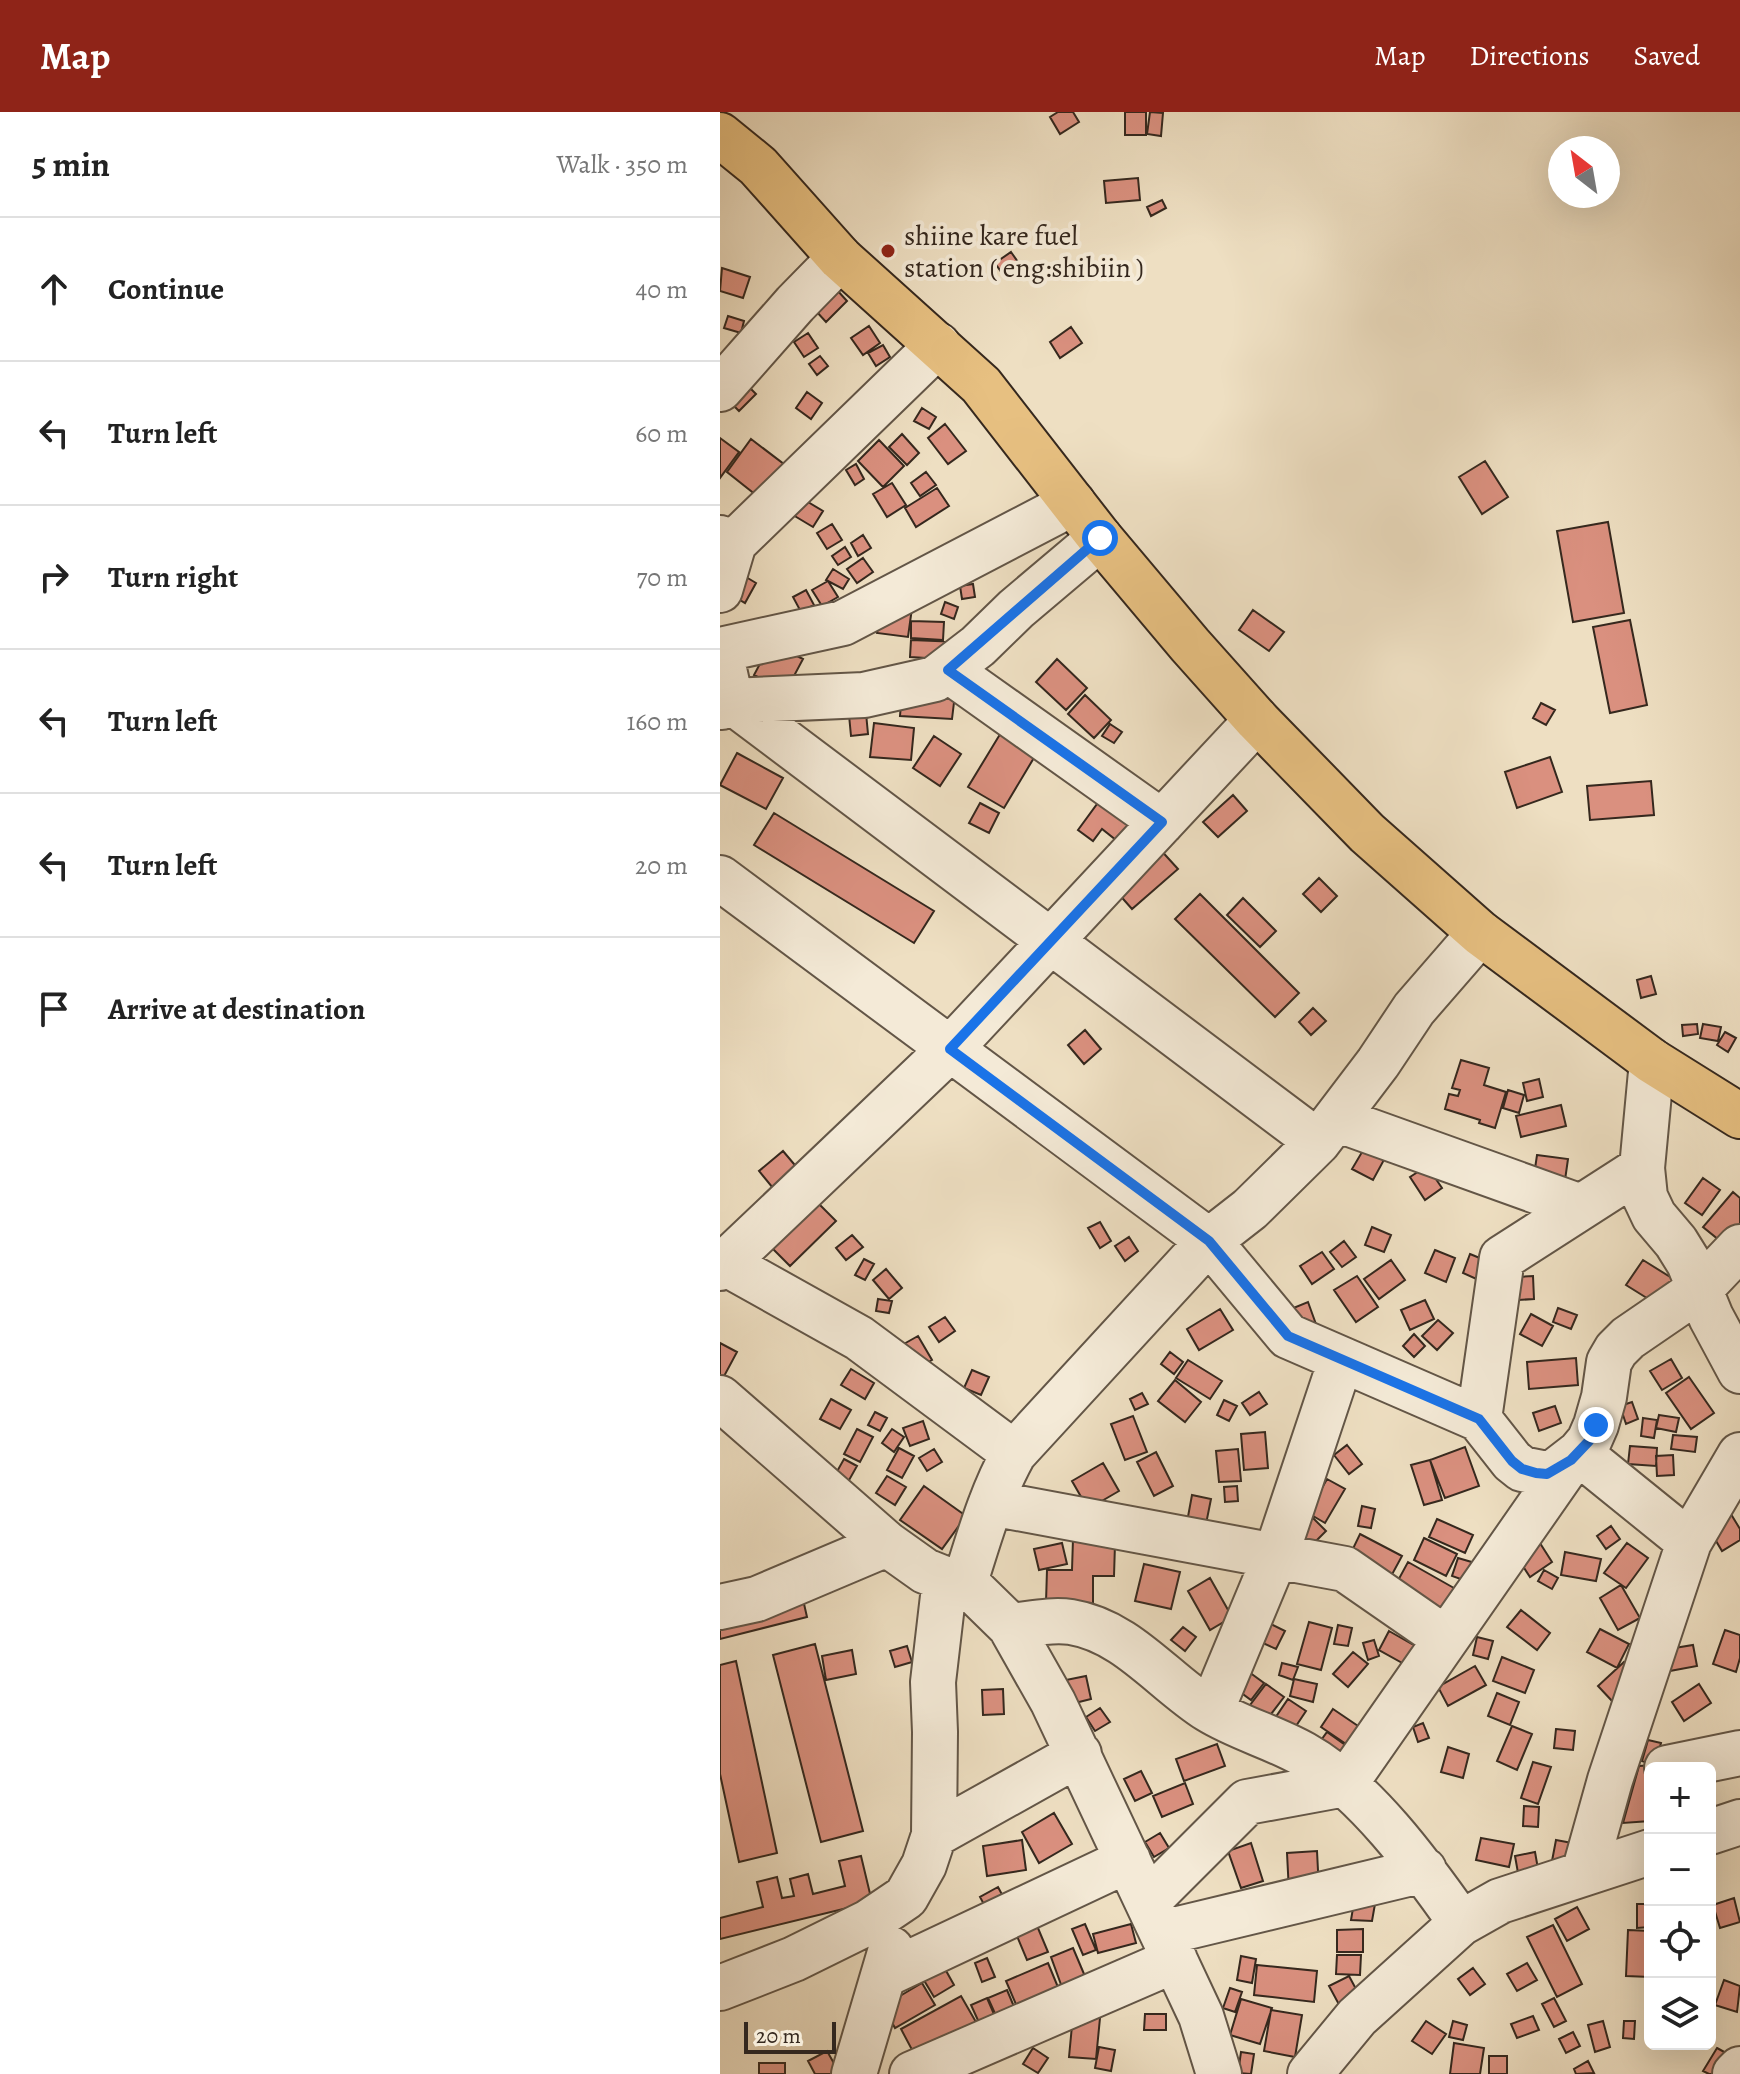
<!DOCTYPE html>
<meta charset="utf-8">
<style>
:root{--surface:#fff;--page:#f2f2f2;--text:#222;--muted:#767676;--line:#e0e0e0;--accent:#8f2418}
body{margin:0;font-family:Alegreya,serif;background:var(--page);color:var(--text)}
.controls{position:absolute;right:24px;bottom:24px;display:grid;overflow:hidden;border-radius:12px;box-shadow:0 8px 32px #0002}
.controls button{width:72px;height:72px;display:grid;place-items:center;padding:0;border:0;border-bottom:2px solid var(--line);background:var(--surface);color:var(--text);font:40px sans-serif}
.compass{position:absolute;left:828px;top:24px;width:72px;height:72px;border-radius:50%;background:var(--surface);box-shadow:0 8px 32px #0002;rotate:329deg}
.scale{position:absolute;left:24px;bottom:20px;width:92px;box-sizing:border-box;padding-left:8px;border:4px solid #35281e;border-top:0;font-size:22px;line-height:28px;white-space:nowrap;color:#35281e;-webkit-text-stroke:6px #f4ead7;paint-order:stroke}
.stop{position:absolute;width:24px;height:24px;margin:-18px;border:6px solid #1a73e8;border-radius:50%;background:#fff}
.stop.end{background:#1a73e8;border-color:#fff;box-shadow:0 2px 8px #0008}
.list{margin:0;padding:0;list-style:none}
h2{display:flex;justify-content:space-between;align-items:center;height:104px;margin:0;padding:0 32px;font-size:34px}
h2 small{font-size:26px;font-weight:400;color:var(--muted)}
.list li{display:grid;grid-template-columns:52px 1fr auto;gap:24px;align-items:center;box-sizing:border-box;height:144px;padding:0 32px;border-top:2px solid var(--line)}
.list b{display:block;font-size:30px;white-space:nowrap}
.list em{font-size:26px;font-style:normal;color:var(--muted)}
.icon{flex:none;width:44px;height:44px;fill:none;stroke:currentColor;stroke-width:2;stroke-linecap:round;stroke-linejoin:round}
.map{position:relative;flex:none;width:1020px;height:1962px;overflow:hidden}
header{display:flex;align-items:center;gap:48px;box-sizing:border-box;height:112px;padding:0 40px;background:var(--accent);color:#fff}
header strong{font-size:38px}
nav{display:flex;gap:44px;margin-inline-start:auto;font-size:28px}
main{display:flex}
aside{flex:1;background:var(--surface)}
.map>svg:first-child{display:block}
.building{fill:#da907f;stroke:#35281e;stroke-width:2}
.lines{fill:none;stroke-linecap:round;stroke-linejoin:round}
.minor-casing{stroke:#635647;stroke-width:48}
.highway-casing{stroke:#35281e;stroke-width:48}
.minor{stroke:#f4ead7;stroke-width:44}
.highway{stroke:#e7c081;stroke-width:44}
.route{stroke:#1a73e8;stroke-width:10}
.poi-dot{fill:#8f2418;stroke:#f4ead7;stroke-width:3}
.labels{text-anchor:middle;stroke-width:8;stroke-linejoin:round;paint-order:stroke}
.poi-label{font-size:28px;fill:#35281e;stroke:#f4ead7;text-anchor:start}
</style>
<header>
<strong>Map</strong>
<nav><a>Map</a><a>Directions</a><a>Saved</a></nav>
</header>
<main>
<aside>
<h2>5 min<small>Walk · 350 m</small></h2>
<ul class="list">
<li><svg class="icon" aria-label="ahead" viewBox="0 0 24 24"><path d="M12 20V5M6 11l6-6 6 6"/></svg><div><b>Continue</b></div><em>40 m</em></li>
<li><svg class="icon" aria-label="left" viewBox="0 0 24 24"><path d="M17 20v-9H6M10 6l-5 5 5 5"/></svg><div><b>Turn left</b></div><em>60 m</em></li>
<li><svg class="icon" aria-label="right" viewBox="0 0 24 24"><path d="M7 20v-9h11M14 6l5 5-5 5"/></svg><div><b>Turn right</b></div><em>70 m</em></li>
<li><svg class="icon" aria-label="left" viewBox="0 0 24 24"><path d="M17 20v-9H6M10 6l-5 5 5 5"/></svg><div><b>Turn left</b></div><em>160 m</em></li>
<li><svg class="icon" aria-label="left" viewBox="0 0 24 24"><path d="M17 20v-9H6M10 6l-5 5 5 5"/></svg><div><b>Turn left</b></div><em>20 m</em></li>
<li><svg class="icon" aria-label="arrive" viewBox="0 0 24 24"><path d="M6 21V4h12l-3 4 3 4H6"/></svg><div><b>Arrive at destination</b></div></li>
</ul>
</aside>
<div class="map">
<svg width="1020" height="1962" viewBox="0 0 1020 1962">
<rect width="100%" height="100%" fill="#eedfc2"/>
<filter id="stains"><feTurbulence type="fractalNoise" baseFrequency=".0025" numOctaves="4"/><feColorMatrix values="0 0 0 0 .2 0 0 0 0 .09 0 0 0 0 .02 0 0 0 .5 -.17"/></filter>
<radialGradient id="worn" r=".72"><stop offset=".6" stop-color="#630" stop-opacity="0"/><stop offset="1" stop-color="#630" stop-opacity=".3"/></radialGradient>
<path class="building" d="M338 0H353L359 10 340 22 330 5Z
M405 0H426V23H405Z
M430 0 443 1 441 24 427 22Z
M418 66 420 88 386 91 384 69Z
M442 88 446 96 431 104 427 95Z
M291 140 300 153 284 164 275 151Z
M2 156 30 165 23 186 0 179Z
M117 178 127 189 106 210 96 199Z
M8 204 24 209 21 221 4 216Z
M149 214 160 231 143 243 131 226Z
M351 215 362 231 340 246 330 230Z
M88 221 98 236 84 245 74 230Z
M163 233 170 245 156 254 148 241Z
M100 244 108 254 97 263 89 252Z
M21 267 36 282 19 299 4 284Z
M87 280 102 291 91 307 76 296Z
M202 296 216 305 209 317 194 309Z
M225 312 246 339 228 352 208 326Z
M182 322 199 341 187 353 169 335Z
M0 326 19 340 0 366Z
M31 327 73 359 36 383 7 360Z
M159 328 184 354 163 375 138 349Z
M765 349 788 385 762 402 739 365Z
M136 352 144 367 135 373 126 358Z
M206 360 216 373 200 384 191 371Z
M172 371 186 393 167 405 153 382Z
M217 376 229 394 196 415 185 396Z
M83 387 103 399 93 415 73 403Z
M888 410 904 501 853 510 837 419Z
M112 412 122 428 107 437 97 421Z
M143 423 151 436 138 444 131 431Z
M125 435 131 445 118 453 112 444Z
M143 446 153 460 137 471 127 457Z
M113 457 129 467 123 477 106 468Z
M21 462 36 471 25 491 10 482Z
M108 469 118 485 102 494 92 478Z
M253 472 255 485 242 487 240 474Z
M86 478 94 493 81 500 73 485Z
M225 490 238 495 234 507 221 502Z
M162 491 192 496 188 525 157 521Z
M533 498 564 520 549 539 519 518Z
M910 508 927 593 890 601 873 515Z
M191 509 224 510 223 528 191 526Z
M191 528 240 530 239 548 190 545Z
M51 531 83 547 66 579 34 563Z
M337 547 367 576 346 598 316 570Z
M182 579 235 582 232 607 180 604Z
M365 583 391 608 374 626 348 602Z
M821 591 835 598 826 613 813 606Z
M146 601 148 622 131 624 129 603Z
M154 611 194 616 191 648 150 645Z
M390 612 402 620 394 631 382 624Z
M285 614 321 634 284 696 248 675Z
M214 624 241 642 220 674 193 656Z
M17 641 63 666 46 697 0 673Z
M830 645 842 680 797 696 785 660Z
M931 669 934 703 870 708 867 674Z
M513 683 527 699 498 725 483 710Z
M380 688 410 710 396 728 382 717 373 729 358 718Z
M260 691 279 701 269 721 249 711Z
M54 701 214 799 194 831 34 733Z
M427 723 458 757 412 797 382 763Z
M599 766 617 784 601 800 583 782Z
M480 782 579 881 555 905 455 807Z
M523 786 556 819 540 835 507 803Z
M931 864 936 882 921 886 917 868Z
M593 896 606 909 591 923 579 910Z
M977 912 978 922 963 924 962 913Z
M983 912 1001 915 998 929 980 926Z
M365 918 381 937 364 952 348 933Z
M1005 920 1016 926 1008 940 997 933Z
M741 948 769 956 764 973 786 980 775 1016 759 1011 760 1008 725 997 729 982 738 984 740 978 732 976Z
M819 967 823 985 807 989 803 971Z
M788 978 804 983 799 1001 783 996Z
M841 993 846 1014 801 1025 796 1004Z
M645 1035 665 1046 653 1068 632 1057Z
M63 1039 90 1071 66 1092 39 1059Z
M817 1043 848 1047 844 1075 813 1070Z
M707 1054 722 1076 705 1088 690 1065Z
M983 1066 1000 1078 982 1103 965 1091Z
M1013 1080 1020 1086V1112L1004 1132 983 1115Z
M96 1089 116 1109 70 1154 50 1134Z
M380 1110 391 1129 380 1136 368 1116Z
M652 1115 671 1123 664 1140 645 1133Z
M132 1123 143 1135 126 1148 116 1136Z
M409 1125 418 1139 405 1149 395 1134Z
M624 1129 636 1145 622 1155 610 1140Z
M715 1138 735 1146 726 1170 705 1161Z
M602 1140 614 1157 592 1172 580 1154Z
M750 1142 772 1151 763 1170 743 1161Z
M144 1147 154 1152 145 1168 135 1163Z
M671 1148 685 1168 659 1187 644 1167Z
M923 1148 955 1168 938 1193 906 1173Z
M166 1157 182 1176 169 1187 153 1168Z
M637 1164 658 1195 636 1210 614 1178Z
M813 1164 814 1187 782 1189 781 1166Z
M158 1187 172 1189 169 1201 156 1199Z
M705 1188 714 1207 690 1218 681 1198Z
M588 1190 601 1226 566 1199Z
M838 1196 857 1203 851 1217 833 1210Z
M500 1197 513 1218 479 1238 467 1217Z
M811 1202 833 1214 822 1234 800 1222Z
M225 1205 235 1219 219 1230 209 1215Z
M718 1208 733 1221 717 1238 702 1224Z
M694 1222 705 1234 694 1245 683 1234Z
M198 1224 212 1248 196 1257 182 1233Z
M0 1231 17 1240 2 1268 0 1267Z
M450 1240 463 1250 454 1262 441 1252Z
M856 1246 858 1273 809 1277 807 1250Z
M951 1247 962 1266 942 1278 930 1259Z
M468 1248 502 1269 490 1287 456 1266Z
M131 1257 154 1271 145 1287 121 1273Z
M252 1258 269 1265 261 1283 244 1276Z
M969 1265 994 1301 971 1317 946 1281Z
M455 1268 481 1290 465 1310 438 1289Z
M539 1280 547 1292 530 1303 522 1291Z
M422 1281 428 1292 415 1298 410 1287Z
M111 1287 131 1298 120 1317 100 1307Z
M504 1288 517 1294 509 1309 497 1303Z
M912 1290 918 1307 906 1312 900 1294Z
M835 1294 841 1311 819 1319 813 1301Z
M155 1300 167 1306 160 1319 148 1313Z
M939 1303 959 1306 956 1320 936 1316Z
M413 1304 427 1340 405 1348 391 1312Z
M923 1306 937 1308 934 1326 921 1324Z
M203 1309 209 1327 190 1334 183 1316Z
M137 1317 153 1325 140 1350 124 1342Z
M172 1317 184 1325 174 1340 162 1331Z
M545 1320 548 1356 524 1358 521 1322Z
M953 1323 977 1325 975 1340 951 1337Z
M627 1333 642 1352 629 1362 614 1343Z
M910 1334 937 1336 936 1354 908 1352Z
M745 1335 759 1374 725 1386 710 1348Z
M179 1336 194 1344 182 1366 167 1358Z
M214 1337 222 1350 207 1359 199 1346Z
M518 1337 521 1369 499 1370 496 1339Z
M436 1340 453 1374 434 1384 417 1350Z
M953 1343 954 1363 937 1364 936 1344Z
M124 1347 137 1354 128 1370 115 1363Z
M710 1348 722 1388 704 1393 691 1353Z
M383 1351 399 1379 368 1397 352 1369Z
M167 1364 186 1375 175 1393 156 1381Z
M607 1367 625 1377 605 1411 588 1401Z
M204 1374 246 1404 222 1437 180 1408Z
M517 1374 518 1389 505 1390 504 1375Z
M472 1383 491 1387 486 1412 467 1410Z
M1003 1389 1020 1417V1428L1002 1439 980 1402Z
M642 1394 655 1397 651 1416 638 1414Z
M592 1405 606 1419 590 1435 576 1421Z
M717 1407 753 1423 745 1441 709 1425Z
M341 1408 395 1432 394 1464H373V1492L326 1490 327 1458H352L353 1427H340Z
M891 1414 900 1427 886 1437 877 1424Z
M640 1422 682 1444 669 1468 628 1447Z
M704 1426 737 1442 726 1464 694 1448Z
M818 1428 832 1450 810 1465 795 1442Z
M342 1431 347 1452 319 1458 314 1437Z
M907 1431 928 1446 906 1476 884 1461Z
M845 1440 881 1447 876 1469 841 1463Z
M738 1446 755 1451 749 1470 732 1464Z
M688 1450 741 1480 727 1504 675 1474Z
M424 1452 460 1460 451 1497 415 1489Z
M824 1458 838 1466 832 1477 818 1469Z
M490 1466 512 1505 490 1518 468 1479Z
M901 1473 920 1506 898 1518 880 1486Z
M82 1483 87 1505 0 1527V1504Z
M801 1498 830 1521 817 1538 787 1515Z
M532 1503 565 1519 556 1537 523 1522Z
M589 1510 612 1516 601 1558 577 1552Z
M618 1513 632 1516 628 1534 614 1532Z
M463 1515 476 1525 465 1539 451 1528Z
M880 1517 909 1532 897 1556 867 1540Z
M1005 1518 1020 1523V1546L1016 1560 993 1552Z
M669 1519 704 1539 693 1557 659 1538Z
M757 1525 773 1529 768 1547 753 1543Z
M654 1528 659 1544 648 1548 643 1531Z
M95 1532 143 1719 101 1730 53 1543Z
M973 1533 977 1554 939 1561 936 1539Z
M187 1534 192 1550 175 1555 170 1539Z
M132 1538 136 1562 106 1568 102 1544Z
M633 1540 648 1552 628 1575 613 1562Z
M782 1545 814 1558 805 1581 773 1569Z
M16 1549 57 1741 19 1750 0 1662V1553Z
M904 1550 919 1566 893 1590 878 1574Z
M562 1551 578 1555 573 1568 559 1563Z
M755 1554 766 1573 728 1594 718 1575Z
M529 1560 544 1571 531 1588 516 1577Z
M366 1564 371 1587 351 1592 346 1568Z
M574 1567 597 1572 593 1590 570 1584Z
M546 1572 564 1585 539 1618 521 1605Z
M979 1572 991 1591 964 1609 952 1590Z
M283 1577 284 1602 263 1603 262 1578Z
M777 1581 799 1590 790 1613 768 1604Z
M568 1587 586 1599 566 1629 547 1618Z
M380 1596 390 1610 375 1619 366 1605Z
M613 1597 641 1616 629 1634 601 1615Z
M703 1611 709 1626 698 1630 693 1615Z
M792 1614 812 1622 797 1658 777 1649Z
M836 1617 855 1619 853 1638 834 1636Z
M607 1620 628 1635 615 1654 594 1638Z
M928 1628 941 1631 935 1653 922 1649Z
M497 1632 505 1654 464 1669 456 1647Z
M728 1635 749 1642 743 1666 721 1660Z
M813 1650 831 1655 818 1692 801 1686Z
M968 1651 930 1656V1709L903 1711 919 1654Z
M421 1659 432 1681 415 1689 404 1667Z
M465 1671 473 1692 442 1705 433 1684Z
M804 1694 819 1695 818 1715 803 1714Z
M334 1701 352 1732 319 1751 302 1720Z
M440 1721 449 1736 434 1745 425 1730Z
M761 1726 794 1732 789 1755 756 1748Z
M302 1728 306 1758 267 1764 263 1734Z
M836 1728 879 1736 875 1756 832 1749Z
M531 1731 543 1769 521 1776 508 1739Z
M597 1739 599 1778 569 1780 567 1741Z
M815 1740 823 1785 803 1789 795 1744Z
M141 1744 152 1790 0 1827V1806L43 1795 37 1770 57 1765 62 1786 74 1784 70 1767 88 1762 93 1782 125 1774 119 1749Z
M278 1775 286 1790 268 1800 260 1785Z
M1014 1786 1020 1810 1000 1816 993 1793Z
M634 1790 655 1792 652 1809 631 1808Z
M917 1792H930V1815L917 1816Z
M857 1795 869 1817 847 1829 835 1807Z
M315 1809 328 1840 307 1848 294 1817Z
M365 1812 376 1838 363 1843 352 1817Z
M411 1812 416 1831 378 1841 373 1822Z
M833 1813 862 1872 837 1885 807 1825Z
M643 1817V1840H617V1818Z
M908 1818 930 1819V1865L906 1864Z
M353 1836 367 1869 343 1878 331 1845Z
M617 1843H641L640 1863 616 1862Z
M521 1844 536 1847 532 1871 517 1868Z
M267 1846 275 1865 262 1870 255 1851Z
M220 1848 234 1873 214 1885 199 1860Z
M328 1851 340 1880 298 1897 286 1869Z
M807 1851 817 1868 797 1879 787 1862Z
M537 1853 597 1859 594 1890 534 1883Z
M753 1856 765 1872 750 1883 738 1867Z
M629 1864 643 1890 623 1900 609 1874Z
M1004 1868 1020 1874 1017 1900 995 1893Z
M202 1871 215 1893 175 1916 163 1894Z
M510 1876 522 1880 515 1900 503 1896Z
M287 1878 295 1897 277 1906 268 1886Z
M241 1884 260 1917 199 1951 181 1917Z
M267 1886 277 1909 262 1917 251 1893Z
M834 1886 846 1909 834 1915 822 1892Z
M521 1887 552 1896 540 1932 510 1923Z
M551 1898 582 1903 575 1945 544 1939Z
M425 1902H446V1918H424Z
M353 1903 380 1906 376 1947 349 1945Z
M813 1904 819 1918 797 1926 791 1912Z
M706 1909 726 1922 712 1942 692 1929Z
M733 1909 747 1913 743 1928 729 1925Z
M883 1909 890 1935 875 1940 868 1913Z
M904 1909H915L914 1927 903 1926Z
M853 1920 860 1934 846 1941 839 1927Z
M734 1931 764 1936 760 1962H730Z
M379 1935 395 1938 391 1959 375 1956Z
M313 1936 328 1946 318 1961 303 1952Z
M997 1936 1017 1947 1009 1962H989L983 1959Z
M107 1939 120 1962H95L88 1949Z
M521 1940 534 1942 531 1962 518 1961Z
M769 1944H787V1962H769Z
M868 1949 874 1961 856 1962 854 1957Z
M39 1951H65V1962H39Z"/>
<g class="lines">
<defs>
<path id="minor" d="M0 277 75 192 120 146
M0 426 14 431 0 478
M14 431 218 233
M0 538 123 511 353 391
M0 539 11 589 598 1030
M228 558 442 710
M2 595 11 589 144 583 215 567 258 534 296 497 380 426
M0 766 489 1129 568 1224 759 1307 792 1349 802 1357 827 1362 837 1358 859 1341 869 1329 876 1313 884 1285 889 1250 896 1238 908 1226 981 1176 1020 1135
M932 949 922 1056 925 1085 934 1104 956 1130 969 1151 991 1205 1020 1259
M616 1007 861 1095
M5 1151 139 1226 294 1341
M0 1156 230 937 537 608
M0 1286 167 1432 205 1459 225 1467 245 1470 290 1514 333 1590 442 1821 481 1904 499 1962
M759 1307 782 1146 922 1056
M859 1341 969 1430
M271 1391 625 1457 726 1527
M245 1470C259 1426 271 1382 294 1341L489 1129 530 1097 598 1030 658 951 694 897 760 821
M0 1495 37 1487 167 1432
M290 1514C310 1512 331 1507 351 1510 407 1519 443 1569 489 1598 518 1616 553 1625 583 1642 644 1676 701 1754 741 1811
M491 1599 556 1443 621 1248
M947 1656 1020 1641
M990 1720 1020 1710
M214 1723 359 1642
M864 1761 890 1668 969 1430 1020 1343
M428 1789 527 1690 625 1672 851 1348
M442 1821 704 1758
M164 1863 408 1748
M0 1876 74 1847 149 1810 186 1785 204 1753 214 1723 215 1620 213 1570 225 1467
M134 1962 171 1837
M192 1962 455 1848
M590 1962 637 1905 741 1811 780 1789 930 1740
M1015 1962 1020 1957"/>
<path id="highway" d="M0 23 38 54 120 146 261 273 380 426 470 533 537 608 647 721 760 821 932 949 1020 1004"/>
</defs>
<use href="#minor" class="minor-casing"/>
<use href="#highway" class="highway-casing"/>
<use href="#minor" class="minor"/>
<use href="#highway" class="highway"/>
</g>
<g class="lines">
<path class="route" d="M380 426 228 558 442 710 230 937 489 1129 568 1224 759 1307 792 1349 802 1357 816 1361 827 1362 851 1348 869 1329 876 1313"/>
</g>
<circle class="poi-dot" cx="168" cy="139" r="8"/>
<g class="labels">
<g class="poi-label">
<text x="184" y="133">shiine kare fuel<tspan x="184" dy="32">station ( eng:shibiin )</tspan></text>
</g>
</g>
<rect width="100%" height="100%" filter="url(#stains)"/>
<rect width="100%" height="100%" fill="url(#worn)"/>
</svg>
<div class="controls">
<button>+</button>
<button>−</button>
<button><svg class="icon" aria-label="locate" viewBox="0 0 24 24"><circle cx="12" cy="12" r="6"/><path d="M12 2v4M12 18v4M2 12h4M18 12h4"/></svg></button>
<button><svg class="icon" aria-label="layers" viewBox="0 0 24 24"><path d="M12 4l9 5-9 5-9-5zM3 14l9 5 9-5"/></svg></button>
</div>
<svg class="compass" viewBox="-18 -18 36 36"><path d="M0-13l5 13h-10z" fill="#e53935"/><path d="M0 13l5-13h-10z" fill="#767676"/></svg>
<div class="scale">20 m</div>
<div class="stop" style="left:380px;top:426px"></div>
<div class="stop end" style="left:876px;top:1313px"></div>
</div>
</main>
